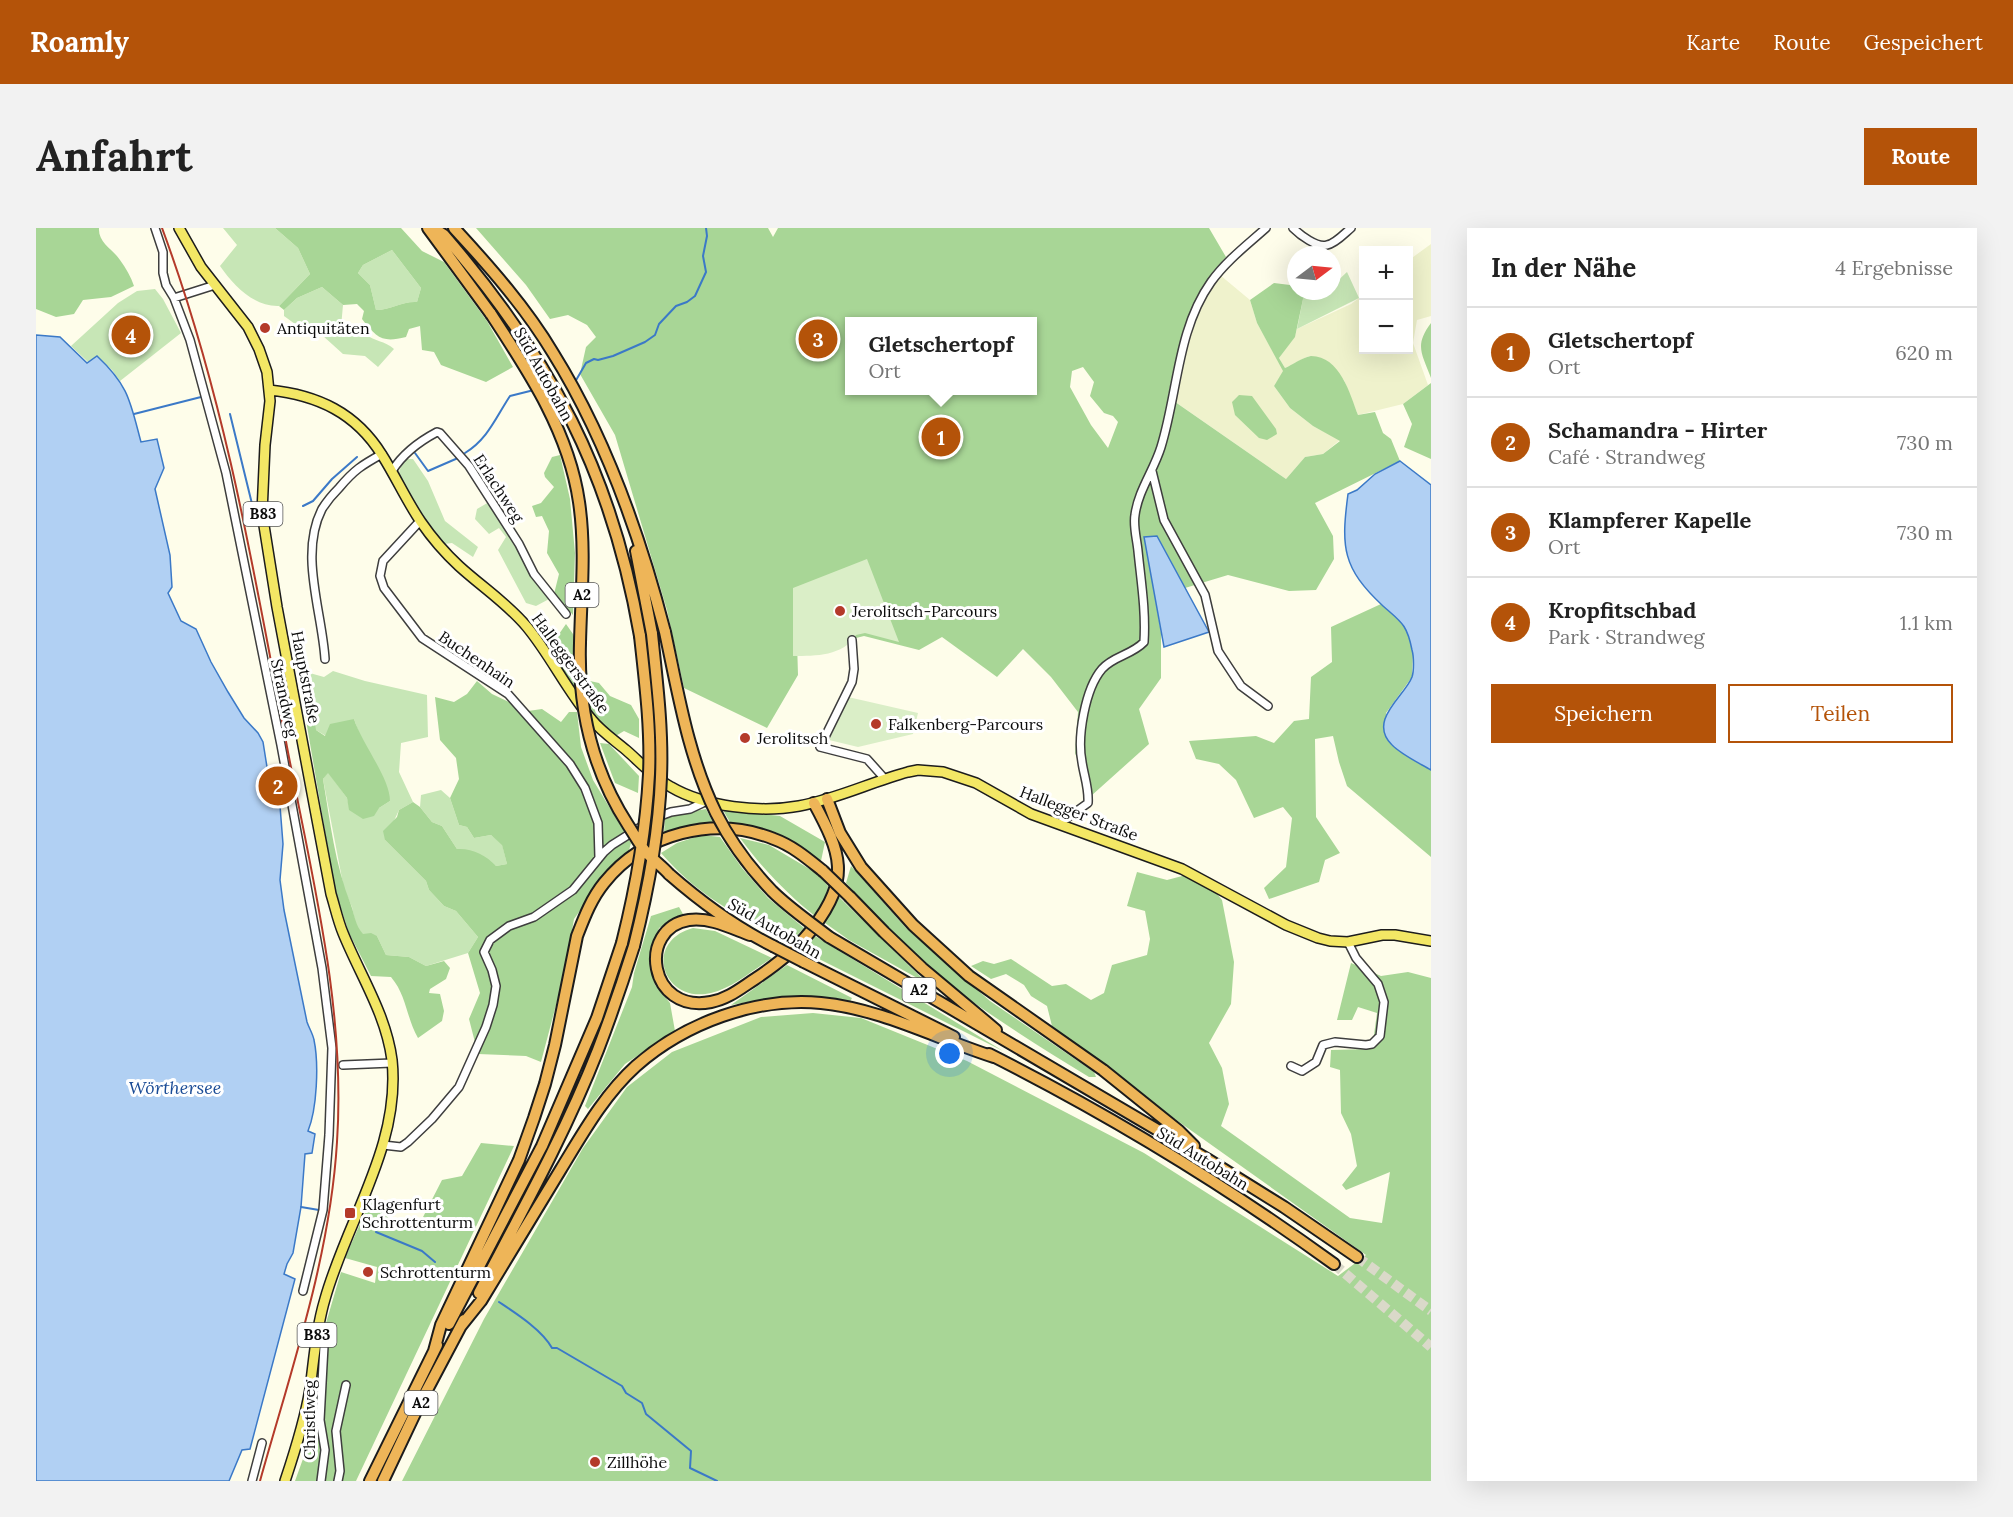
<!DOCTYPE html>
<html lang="de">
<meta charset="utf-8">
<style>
:root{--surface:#fff;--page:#f2f2f2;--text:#222;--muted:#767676;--line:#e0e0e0;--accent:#b45309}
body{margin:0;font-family:Lora,serif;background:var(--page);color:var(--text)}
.controls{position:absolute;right:18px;top:18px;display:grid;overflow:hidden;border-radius:0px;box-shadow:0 6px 24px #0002}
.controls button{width:54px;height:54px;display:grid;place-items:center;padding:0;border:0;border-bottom:2px solid var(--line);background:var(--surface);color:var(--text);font:30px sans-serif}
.compass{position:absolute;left:1251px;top:18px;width:54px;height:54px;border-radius:50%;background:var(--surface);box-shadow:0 6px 24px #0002;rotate:74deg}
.you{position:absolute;left:914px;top:826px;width:21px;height:21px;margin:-15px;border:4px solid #fff;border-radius:50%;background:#1a73e8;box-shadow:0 0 0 9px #1a73e833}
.badge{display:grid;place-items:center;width:39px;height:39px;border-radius:50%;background:var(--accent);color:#fff;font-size:20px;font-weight:700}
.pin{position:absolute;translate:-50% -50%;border:3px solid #fff;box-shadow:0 2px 6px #0006}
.popup{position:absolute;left:809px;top:89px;width:192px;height:78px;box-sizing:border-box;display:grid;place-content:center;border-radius:0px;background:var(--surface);filter:drop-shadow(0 2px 4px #0005);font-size:20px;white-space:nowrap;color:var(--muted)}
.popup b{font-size:22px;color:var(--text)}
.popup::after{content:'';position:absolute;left:50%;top:100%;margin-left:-12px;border:12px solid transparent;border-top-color:var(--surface)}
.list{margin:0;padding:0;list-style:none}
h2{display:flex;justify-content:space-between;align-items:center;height:78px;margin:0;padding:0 24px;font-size:26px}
h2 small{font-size:20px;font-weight:400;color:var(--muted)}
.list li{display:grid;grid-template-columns:39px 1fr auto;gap:18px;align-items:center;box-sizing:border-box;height:90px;padding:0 24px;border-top:2px solid var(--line)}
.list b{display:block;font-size:22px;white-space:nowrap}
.list p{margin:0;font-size:20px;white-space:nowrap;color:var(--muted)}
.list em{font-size:20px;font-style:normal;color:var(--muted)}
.actions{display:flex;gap:12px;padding:18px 24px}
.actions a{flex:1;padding:14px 0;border:2px solid var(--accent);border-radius:0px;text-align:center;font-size:21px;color:var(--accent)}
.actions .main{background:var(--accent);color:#fff}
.map{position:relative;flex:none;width:1395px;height:1253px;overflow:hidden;border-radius:0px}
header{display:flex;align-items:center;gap:36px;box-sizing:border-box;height:84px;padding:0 30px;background:var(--accent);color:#fff}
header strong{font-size:28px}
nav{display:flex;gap:33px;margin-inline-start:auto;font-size:21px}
.intro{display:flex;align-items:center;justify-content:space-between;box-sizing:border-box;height:144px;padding:0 36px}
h1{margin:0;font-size:42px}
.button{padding:15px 27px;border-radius:0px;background:var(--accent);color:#fff;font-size:21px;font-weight:700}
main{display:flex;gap:36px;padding:0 36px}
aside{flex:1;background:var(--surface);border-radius:0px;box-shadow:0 6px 24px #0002}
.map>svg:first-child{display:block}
.farmland{fill:#eff2cc}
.green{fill:#c7e6b6}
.forest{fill:#a8d696;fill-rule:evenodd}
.pitch{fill:#daeec7}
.water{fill:#b1d0f3;stroke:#3b79c7;stroke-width:1.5}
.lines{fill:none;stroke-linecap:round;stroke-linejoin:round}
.stream{stroke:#3b79c7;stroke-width:2}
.highway-tunnel{stroke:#dad9c9;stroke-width:10;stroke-dasharray:10 5;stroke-linecap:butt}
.minor-casing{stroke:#3e3e3e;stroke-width:10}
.major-casing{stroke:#1c1c1c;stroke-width:12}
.highway-casing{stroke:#1c1c1c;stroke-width:14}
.minor{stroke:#fff;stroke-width:7}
.major{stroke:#f3e765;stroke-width:9}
.highway{stroke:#eeb558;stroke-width:10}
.rail{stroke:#b43a2a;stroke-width:2}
.highway-bridge-casing{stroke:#1c1c1c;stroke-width:14;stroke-linecap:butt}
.highway-bridge{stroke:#eeb558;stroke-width:10}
.poi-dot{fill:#b43a2a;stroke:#fff;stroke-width:2}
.labels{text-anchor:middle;stroke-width:6;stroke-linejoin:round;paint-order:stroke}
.shield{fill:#fff;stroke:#545454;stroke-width:1.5}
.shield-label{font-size:15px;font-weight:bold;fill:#0b0b0b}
.poi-label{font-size:16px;fill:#0b0b0b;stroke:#fff;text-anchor:start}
.street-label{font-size:16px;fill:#0b0b0b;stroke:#fff}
.water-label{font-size:18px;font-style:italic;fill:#1b4c96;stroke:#fff}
</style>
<header>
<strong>Roamly</strong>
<nav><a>Karte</a><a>Route</a><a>Gespeichert</a></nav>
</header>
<div class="intro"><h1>Anfahrt</h1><a class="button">Route</a></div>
<main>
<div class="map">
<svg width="1395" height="1253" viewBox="0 0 1395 1253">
<rect width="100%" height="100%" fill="#fefdea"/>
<path class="farmland" d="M1395 16V88L1381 92 1377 115 1392 157 1367 176 1322 187 1308 152 1273 128 1249 140 1243 130 1259 108 1261 101 1315 76 1327 67 1328 122H1372L1373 32Z
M1184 47 1214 72 1221 95 1248 143 1238 158 1254 180 1277 198 1304 212 1287 226 1269 229 1250 251 1138 173 1158 91 1170 68Z"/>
<path class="green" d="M187 0H239L262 20 274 46 243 78C218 79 197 57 184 38L201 17Z
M356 22 385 60 381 74C366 73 355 82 340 82L334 57 322 45 327 37Z
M1311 44 1323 70 1261 101 1267 71 1276 63H1296V58Z
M286 59 307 77 305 99 315 108 329 106C338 113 349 113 358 121L342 139 329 128 307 126 276 98 266 101 248 88V82L261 70Z
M119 61 127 71 145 105 84 153 76 142 61 128 52 134 35 118 82 75 101 63Z
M369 231H377L392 253 409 293 442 319 437 329 416 315 408 316C396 302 363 262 363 244 364 239 367 236 369 231Z
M453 274 515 370 500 378 490 375 462 322 470 309 463 300 453 306 439 291 441 281Z
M297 443 329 453 391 467 392 509 365 515 363 544 377 574 363 582 349 612 390 653 393 662 408 678 420 683 442 709 432 725 390 738 373 729 350 727 341 708 327 707 320 698 316 679 308 661 287 551 292 544 311 570 314 582 343 580 354 573 324 508 318 491 290 508 280 502 279 488 268 452 270 444 288 449Z
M405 562 414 570 423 597 431 599 438 610 455 607 466 616 471 636 460 638 421 621 406 598 396 594 384 579 385 567Z"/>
<path class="forest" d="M0 0H63C62 15 77 21 84 32 90 40 95 49 98 58L75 69 47 72 38 86 20 89 0 81Z
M239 0H365L386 23 408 34 451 93 477 139 450 154 405 137 398 124 386 122 384 98 373 101 370 109C346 115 341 110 326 91L328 83 321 76 307 77 286 59 261 70 248 82 243 78 274 46 262 20ZM356 22 385 60 381 74C366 73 355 82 340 82L334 57 322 45 327 37Z
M440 0H732L737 9 742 0H1173L1190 29C1183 37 1175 46 1170 55 1148 89 1140 129 1132 169L1250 251 1269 229 1287 226 1304 213 1277 198 1254 180 1238 158 1247 143 1221 95 1214 72 1238 55 1254 57 1260 53V63H1276L1267 71 1259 109 1243 130 1249 140C1256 137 1267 129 1275 128 1304 128 1314 166 1322 187L1339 184 1347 205 1355 211 1364 233 1279 275 1297 308 1298 331 1280 362 1253 363 1192 347 1149 360 1121 308 1109 309 1125 405V450L1103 481 1113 516 1055 568 1039 525 1042 484 1015 449 987 421 961 449 906 409 883 422 828 408 792 417 761 414 762 447 731 500 648 460 631 382 579 207 544 146 550 119 560 109 551 97 532 87 514 91 490 57ZM814 94H996V162H814ZM1047 139 1058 154 1054 168 1068 185 1077 188 1082 194 1072 220 1055 197 1034 159 1036 143Z
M1395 95V150C1386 125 1378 118 1395 95Z
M1395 155V231L1368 219 1376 196 1367 176Z
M1203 167 1216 168 1240 201 1241 206 1231 212 1223 210 1199 187 1196 174Z
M524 227 534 271 539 325 537 387 518 366 523 346 511 325 513 303 506 288 500 289 496 278 505 275 518 259 509 249 508 245 516 229Z
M1345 376 1370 398 1377 424 1376 449 1350 485 1355 517 1395 542V629L1311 558 1303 534 1297 508 1279 511 1280 589 1304 625 1289 632 1283 654 1233 671 1228 660 1250 639 1256 590 1247 579 1218 590 1200 552 1183 536 1160 531 1153 513 1220 508 1238 515 1258 493 1273 491 1275 449 1296 434 1295 399Z
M530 396 537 406 554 453 563 455 574 468 595 477 603 491V510L588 503 578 509 538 463 514 419Z
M263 451 268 452 279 488 280 502 289 508 294 496 318 491C326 516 354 550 354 573L343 580 338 588 327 591 313 582 311 570 292 545 287 551C294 593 299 637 315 677 319 688 319 697 327 706L335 705 341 708 350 727 373 729 390 738 408 733 414 740 410 751 394 761 393 765 404 766 408 783 406 793 382 810C370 789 371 768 355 749L335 748 313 705 299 662Z
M441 453 456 466 492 483 506 481 525 494 533 484H541L545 519 557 552 595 615 592 626 576 638 538 691 529 743 505 834 490 828 442 826 433 791 444 765 432 725 442 709 420 683 408 678 393 662 390 653 349 612 347 603 361 589 363 582 377 574 384 579 396 594 406 598 421 621C436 620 450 627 460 638L471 636 466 617 455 607 438 610 431 599 423 597 414 570 423 551 420 530 404 512 399 469 418 474 431 466Z
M564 515 573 516 603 548 602 565 579 555Z
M670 581 678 596 628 606 629 588Z
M687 582 744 588 789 614 785 633 748 608 695 596Z
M666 607 684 609 706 640 732 670 768 700 754 715C704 689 663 669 625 625L641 615Z
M704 610 733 617 782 646 792 658 790 673 780 689C750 665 726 640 704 610Z
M815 638 870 700 954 773 1058 844 1060 849H1053C1006 820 959 791 915 758 876 728 843 691 810 655Z
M1101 644 1131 652 1150 647 1177 661 1186 672 1198 734 1195 776 1173 815 1186 840 1193 876 1185 898 1314 990 1346 995 1354 944 1310 962 1306 957 1321 938 1315 906 1305 885 1304 842 1294 839 1295 822 1336 821 1341 785 1322 779 1316 792H1301L1315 735 1345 748 1372 744 1395 750V1253H366L448 1091 547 920 591 859 636 824 725 789 777 785 825 790 931 833 1108 925 1302 1048 1330 1027 1139 891 1016 798 1011 778 995 768 988 757 970 746 955 751 935 738 947 733 958 736 975 731 1016 758 1030 756 1055 772 1068 765 1076 737 1111 727 1114 711 1109 683 1091 678Z
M803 669 892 756 813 712 789 695Z
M643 679 647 686 623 700 613 734 619 757 634 775 639 803 589 836 552 881 549 878 596 759 598 745 615 688Z
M657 700 679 703 736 730C717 742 697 760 675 765 627 776 606 714 657 700Z
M779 708 967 823 767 723Z
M751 737 816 770 814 774 770 769 729 771 695 777Z
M445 915 478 918 320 1253H259L276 1206 290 1095 305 1044 339 1055 341 1039 309 1030 335 971 361 999 386 991 406 952 426 948Z"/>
<path class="pitch" d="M831 331 863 414 829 405 820 407C807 428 780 428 757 428V360Z
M812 469 882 485 877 506 822 519 793 512Z"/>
<path class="water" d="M0 107 24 109 51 135 61 128C93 158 94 173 105 214L121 211 128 240 119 261 134 327 136 359 132 365 145 393 160 401 175 434 192 464 208 490 222 505 227 514 235 564 244 578 247 616 244 652 248 682 271 794C273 800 277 806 278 812 283 836 281 881 272 903L279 906 276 925 269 926 265 979 257 1025 251 1036 248 1046 259 1051 214 1221 206 1222 193 1253H0Z
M1364 233 1395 257V542C1383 535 1366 527 1356 517 1331 492 1369 468 1376 449 1378 443 1378 429 1376 422 1371 396 1365 394 1347 378 1306 340 1305 319 1312 266L1321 262 1339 246Z
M1121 308 1173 404 1128 419 1108 309Z"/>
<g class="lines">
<path class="stream" d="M539 154 550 135 558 131 562 132 577 128 609 114 619 107 623 96 640 78 651 74 659 68 670 44 667 28 671 8 670 0
M98 186 165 169
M194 186 217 280
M379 225 392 243 422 230
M429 225C452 211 460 189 474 168L498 162
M267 278 277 273 296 251 321 229
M265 979 283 982
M340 1004 386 1023 399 1034
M463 1074C481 1086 506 1102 516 1120H521L586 1158 590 1165 606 1175 610 1186 655 1223 654 1240 681 1253"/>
<path class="highway-tunnel" d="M1321 1029 1395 1083
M1298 1036 1395 1119"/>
<defs>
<path id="minor" d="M119 0 127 24V45L130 57 138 70 154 112 190 245 245 517 286 740 296 820 293 907 287 982 267 1063
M1257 0C1264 7 1281 20 1291 17 1299 16 1309 5 1315 0
M138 70 179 57
M356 243C366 227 384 213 401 204L404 205 433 238 483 316 498 346 530 386
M1116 243 1128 292 1169 367 1182 423 1205 458 1232 478
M384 293 347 333 344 348 348 360 386 410 472 466 534 536 549 560 562 595 563 630
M816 412 818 441 816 454 784 519 831 531 848 550
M289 431C286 383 263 326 286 281 291 273 297 266 303 260 318 242 326 237 346 226
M1024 595 1052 575C1053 560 1048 548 1046 534 1041 509 1049 461 1066 441 1077 428 1096 427 1108 414 1110 383 1105 353 1102 323 1101 312 1097 298 1099 287 1102 263 1118 242 1125 219 1142 164 1141 102 1175 54 1190 33 1211 17 1230 0
M307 837 356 835
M1255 838 1266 843 1280 834 1287 817 1299 814 1330 817 1336 816 1344 808 1348 774 1342 756 1320 730 1312 714
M347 917 365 919 372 914 396 891 423 859 450 799 457 777 460 758 456 742 448 724 454 712 473 698 498 689 537 662 568 624 576 617 619 590 635 584 654 581 671 573
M283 1098 288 1118 284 1192 289 1222 285 1253
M216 1253 226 1215
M302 1253 304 1243 300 1203 310 1157"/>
<path id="major" d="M143 0 165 39 212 99 223 121 231 144 234 173 229 217 226 285 241 379 295 666C299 679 302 693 307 705 324 747 350 786 356 832 365 917 311 992 289 1071 280 1101 278 1131 274 1161 269 1192 259 1223 249 1253
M233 162C282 167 320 185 346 227 360 249 370 272 385 294 396 310 409 325 423 338 446 359 471 375 491 399 515 428 531 463 556 492 565 503 578 512 590 522 604 534 618 550 635 559 669 579 725 585 763 578 801 571 835 554 872 544L882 542 907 544 940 555 995 586 1146 641 1250 697 1282 710 1294 713 1312 714 1346 707H1359L1395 713"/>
<path id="highway" d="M392 0 455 86
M397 0 408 7C515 131 576 245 604 408
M418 0C454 39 490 80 517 125 570 210 604 307 629 404
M600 323 616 406
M791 571 804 605 825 639 877 697 933 748 1067 842 1143 903 1158 918
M633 646C665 674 699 699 737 718
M814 669 848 704 886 740 960 802
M714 707C695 700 674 689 653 692 601 700 612 786 675 774 692 771 705 760 719 751 740 737 762 720 777 700 815 650 805 625 778 575
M793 709 1171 931 1248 979 1321 1029
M768 734 918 809
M953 826C1074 887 1189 957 1298 1036
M443 1065C485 985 529 906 562 822 575 788 587 753 598 718
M413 1096 506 918 561 790 586 715
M425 1098 445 1073C472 1029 498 985 525 941 547 905 568 867 600 838 649 795 719 769 785 775 846 781 901 811 958 829
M398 1123 405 1097 483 932 498 890 509 856 519 817 541 708C548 690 555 671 568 655 608 605 678 587 738 611 757 618 772 631 787 643
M334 1253 401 1117
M347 1253 382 1179 428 1092"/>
</defs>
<use href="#minor" class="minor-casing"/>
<use href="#major" class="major-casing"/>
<use href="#highway" class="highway-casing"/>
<use href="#minor" class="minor"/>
<use href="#major" class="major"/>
<use href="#highway" class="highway"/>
<path class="rail" d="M126 0C189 170 218 343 251 519 276 649 310 781 301 914 294 1030 255 1142 224 1253"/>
<defs>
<path id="highway-bridge" d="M455 86C493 144 533 204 543 274 550 321 545 368 544 415 542 480 557 543 592 597 598 606 603 616 610 624 617 632 626 638 633 646
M629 404C642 464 652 528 680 585 694 613 714 640 736 663 753 680 774 694 793 709
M787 643 814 669
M586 715C600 659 610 604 613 546 615 500 609 454 604 408
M598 718C612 663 623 606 625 549 627 502 621 454 616 406
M737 718 768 734"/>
</defs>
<use href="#highway-bridge" class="highway-bridge-casing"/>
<use href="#highway-bridge" class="highway-bridge"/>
</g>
<g class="poi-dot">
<circle cx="229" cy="100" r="6"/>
<circle cx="804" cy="383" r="6"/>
<circle cx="840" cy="496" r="6"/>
<circle cx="709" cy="510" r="6"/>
<rect x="308" y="979" width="12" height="12" rx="3"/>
<circle cx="332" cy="1044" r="6"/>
<circle cx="559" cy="1234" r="6"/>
</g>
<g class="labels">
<g class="shield">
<rect x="207.5" y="274" width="39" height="24" rx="4.5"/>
<rect x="529.5" y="355" width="33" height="24" rx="4.5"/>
<rect x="866.5" y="750" width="33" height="24" rx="4.5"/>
<rect x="261.5" y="1095" width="39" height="24" rx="4.5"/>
<rect x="368.5" y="1163" width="33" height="24" rx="4.5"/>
</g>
<g class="shield-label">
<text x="227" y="291">B83</text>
<text x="546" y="372">A2</text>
<text x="883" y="767">A2</text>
<text x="281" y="1112">B83</text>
<text x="385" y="1180">A2</text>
</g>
<g class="poi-label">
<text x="241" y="106">Antiquitäten</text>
<text x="816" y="389">Jerolitsch-Parcours</text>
<text x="852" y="502">Falkenberg-Parcours</text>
<text x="721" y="516">Jerolitsch</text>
<text x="326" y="982">Klagenfurt<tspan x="326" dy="18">Schrottenturm</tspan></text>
<text x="344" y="1050">Schrottenturm</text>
<text x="571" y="1240">Zillhöhe</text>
</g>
<g class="street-label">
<text transform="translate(508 146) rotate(61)" y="6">Süd Autobahn</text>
<text transform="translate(463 260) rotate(57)" y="6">Erlachweg</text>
<text transform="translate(441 431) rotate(34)" y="6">Buchenhain</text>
<text transform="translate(535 435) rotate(54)" y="6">Halleggerstraße</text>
<text transform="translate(270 449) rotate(79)" y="6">Hauptstraße</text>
<text transform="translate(249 470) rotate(78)" y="6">Strandweg</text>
<text transform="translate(1043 585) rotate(21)" y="6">Hallegger Straße</text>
<text transform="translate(739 700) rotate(30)" y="6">Süd Autobahn</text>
<text transform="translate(1167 930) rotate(32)" y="6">Süd Autobahn</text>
<text transform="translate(273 1192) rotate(-90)" y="6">Christlweg</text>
</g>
<g class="water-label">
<text x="139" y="866">Wörthersee</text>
</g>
</g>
</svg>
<div class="controls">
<button>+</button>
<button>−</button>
</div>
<svg class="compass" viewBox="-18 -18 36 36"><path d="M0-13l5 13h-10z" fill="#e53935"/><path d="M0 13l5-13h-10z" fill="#767676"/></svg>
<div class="you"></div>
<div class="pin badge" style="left:905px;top:209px">1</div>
<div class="popup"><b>Gletschertopf</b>Ort</div>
<div class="pin badge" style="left:242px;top:558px">2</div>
<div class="pin badge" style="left:782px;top:111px">3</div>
<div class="pin badge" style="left:95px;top:107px">4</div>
</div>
<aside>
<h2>In der Nähe<small>4 Ergebnisse</small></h2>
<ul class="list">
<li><span class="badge">1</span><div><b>Gletschertopf</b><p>Ort</p></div><em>620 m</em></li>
<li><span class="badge">2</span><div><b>Schamandra - Hirter</b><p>Café · Strandweg</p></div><em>730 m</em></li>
<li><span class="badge">3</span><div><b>Klampferer Kapelle</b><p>Ort</p></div><em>730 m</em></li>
<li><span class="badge">4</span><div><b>Kropfitschbad</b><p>Park · Strandweg</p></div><em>1.1 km</em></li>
</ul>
<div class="actions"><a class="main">Speichern</a><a>Teilen</a></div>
</aside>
</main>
